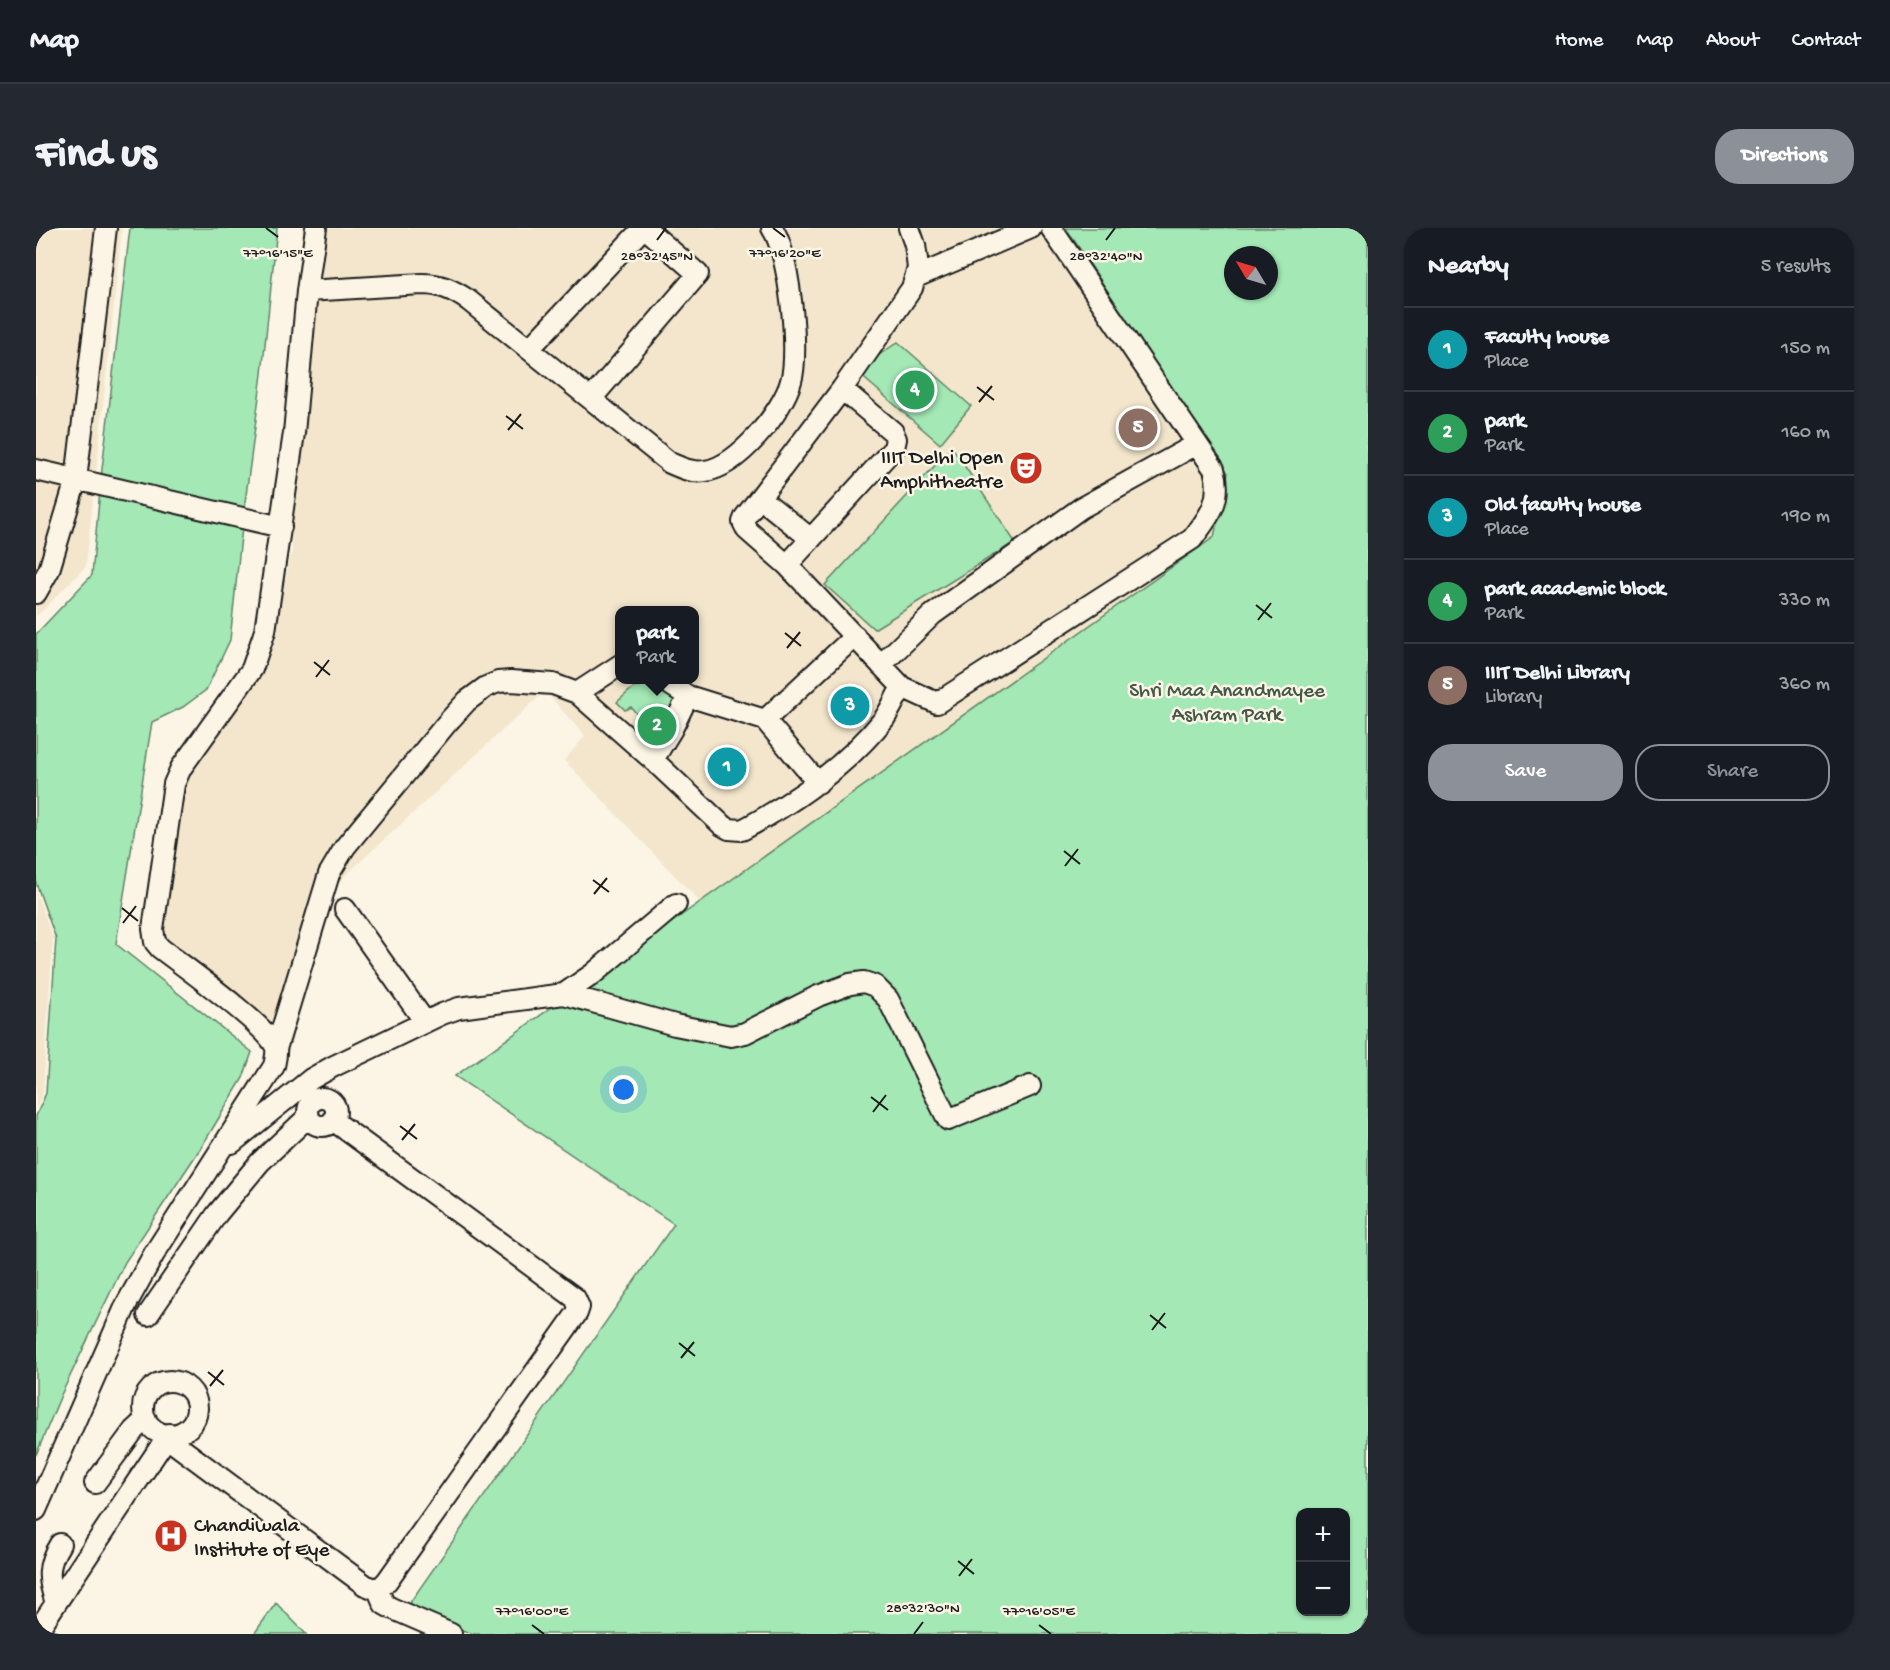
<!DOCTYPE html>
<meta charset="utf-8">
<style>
:root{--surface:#171b24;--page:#242831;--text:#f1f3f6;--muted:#9ea1a6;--line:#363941;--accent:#8c9099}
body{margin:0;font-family:"Gochi Hand",sans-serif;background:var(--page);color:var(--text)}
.controls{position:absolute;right:18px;bottom:18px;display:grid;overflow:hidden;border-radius:12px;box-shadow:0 2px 4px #0004}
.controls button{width:54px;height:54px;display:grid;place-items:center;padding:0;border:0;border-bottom:2px solid var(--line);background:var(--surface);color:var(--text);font:30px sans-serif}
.compass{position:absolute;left:1188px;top:18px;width:54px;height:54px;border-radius:50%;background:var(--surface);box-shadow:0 2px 4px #0004;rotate:308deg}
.you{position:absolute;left:588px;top:862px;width:21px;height:21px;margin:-15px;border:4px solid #fff;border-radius:50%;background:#1a73e8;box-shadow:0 0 0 9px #1a73e833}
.badge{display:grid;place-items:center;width:39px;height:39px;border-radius:50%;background:var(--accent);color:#fff;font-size:20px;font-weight:700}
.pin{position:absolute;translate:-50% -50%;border:3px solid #fff;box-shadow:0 2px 6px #0006}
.popup{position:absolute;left:579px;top:378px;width:84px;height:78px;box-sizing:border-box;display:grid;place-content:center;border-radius:12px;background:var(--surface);filter:drop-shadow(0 2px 4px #0005);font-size:20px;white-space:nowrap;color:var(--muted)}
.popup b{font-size:22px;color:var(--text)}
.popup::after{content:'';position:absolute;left:50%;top:100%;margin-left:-12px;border:12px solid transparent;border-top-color:var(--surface)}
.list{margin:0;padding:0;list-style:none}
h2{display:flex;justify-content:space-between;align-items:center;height:78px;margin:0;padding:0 24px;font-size:26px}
h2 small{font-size:20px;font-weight:400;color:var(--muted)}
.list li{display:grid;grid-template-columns:39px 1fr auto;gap:18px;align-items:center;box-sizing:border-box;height:84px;padding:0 24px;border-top:2px solid var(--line)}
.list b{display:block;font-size:22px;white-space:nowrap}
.list p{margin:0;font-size:20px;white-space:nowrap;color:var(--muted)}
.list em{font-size:20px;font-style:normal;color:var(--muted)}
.actions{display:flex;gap:12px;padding:18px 24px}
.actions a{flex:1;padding:14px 0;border:2px solid var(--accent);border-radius:24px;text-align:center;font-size:21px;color:var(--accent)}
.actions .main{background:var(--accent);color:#fff}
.map{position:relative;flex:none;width:1332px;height:1406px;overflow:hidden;border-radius:24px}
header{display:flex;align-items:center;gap:36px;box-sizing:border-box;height:84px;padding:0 30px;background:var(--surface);border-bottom:2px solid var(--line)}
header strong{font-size:28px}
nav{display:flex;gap:33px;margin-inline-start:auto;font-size:21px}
.intro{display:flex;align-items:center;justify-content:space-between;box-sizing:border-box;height:144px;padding:0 36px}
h1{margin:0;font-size:42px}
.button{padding:15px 27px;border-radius:24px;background:var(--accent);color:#fff;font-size:21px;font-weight:700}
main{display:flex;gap:36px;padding:0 36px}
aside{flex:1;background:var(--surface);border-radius:24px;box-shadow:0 2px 4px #0004}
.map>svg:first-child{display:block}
.built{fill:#f3e6cc;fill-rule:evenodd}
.green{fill:#a3e8b5;stroke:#608268;stroke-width:1.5;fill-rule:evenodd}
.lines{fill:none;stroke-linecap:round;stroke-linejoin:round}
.minor-casing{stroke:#1c1c1c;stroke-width:24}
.minor{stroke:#fcf5e5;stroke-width:20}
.rail-casing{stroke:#1c1c1c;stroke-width:7}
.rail{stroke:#fcf5e5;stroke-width:4.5;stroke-dasharray:14;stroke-linecap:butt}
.ticks{fill:none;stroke:#1c1c1c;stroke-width:2}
.labels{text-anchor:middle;stroke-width:5;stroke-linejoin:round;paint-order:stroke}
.poi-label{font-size:21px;fill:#1c1c1c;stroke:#fcf5e5;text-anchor:end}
.park-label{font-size:21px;fill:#44594a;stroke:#fcf5e5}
.ticks-label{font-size:15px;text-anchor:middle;fill:#1c1c1c;stroke:#fcf5e5;stroke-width:5;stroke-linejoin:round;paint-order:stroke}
</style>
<header>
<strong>Map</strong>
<nav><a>Home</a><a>Map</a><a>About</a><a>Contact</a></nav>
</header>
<div class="intro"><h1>Find us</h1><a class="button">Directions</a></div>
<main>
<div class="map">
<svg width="1332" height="1406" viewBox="0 0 1332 1406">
<rect width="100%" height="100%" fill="#fcf5e5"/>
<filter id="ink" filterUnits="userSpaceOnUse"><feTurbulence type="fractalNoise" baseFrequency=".0167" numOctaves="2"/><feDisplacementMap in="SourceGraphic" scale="12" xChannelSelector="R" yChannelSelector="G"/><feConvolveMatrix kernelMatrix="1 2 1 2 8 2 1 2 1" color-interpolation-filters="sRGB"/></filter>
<g filter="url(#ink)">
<path class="built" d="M0 0H86L50 338 0 389Z
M286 0H1030L1192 245 1181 308 664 674 528 532 549 508 509 463 285 670 256 815 126 716 121 672 147 552 239 397 256 323 254 284ZM584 382H658V452H584Z
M0 664 17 710 7 864 0 882Z"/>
<path class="green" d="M94 0H241L226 146 207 290 194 412 170 462 147 479 116 494 80 716 216 824 207 850 166 918 89 1034 25 1167 0 1227V888L10 865 20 711 0 655V406L56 347 66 241Z
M1030 0H1332V1406H438L368 1383 638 996 419 848 1178 309 1192 245ZM1197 27H1233V63H1197ZM1264 1284H1310V1384H1264Z
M862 114 935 178 904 216 822 145 830 136Z
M916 219 979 314 838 401 789 357Z
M609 456 646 474 623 514 595 479 589 482 581 474 597 460Z
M240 1375 270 1406H218Z"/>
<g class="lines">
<defs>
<path id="minor" d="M880 49 995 0
M271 63 386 56C405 56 417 62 432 72L634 235C645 240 656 245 669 243 702 239 747 183 755 153 764 124 753 24 736 0
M493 121 607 0
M555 171 662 46 609 0
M0 242 245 299
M724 270 775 311
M751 337 858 220 860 211 857 204 806 161
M0 365 13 342 40 252 70 0
M845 437 896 387 1045 280 1161 216
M627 452 652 468 729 492 819 408
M866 459 751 337 711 302 707 294 709 289 806 161 876 60 882 40 879 17 873 0
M541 465 584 437
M729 492 782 555
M617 532 636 501 652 468
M309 681 389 794
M528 766 557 746 640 676
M240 821 293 646 309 619 411 495 431 473 450 459 462 454 475 453 517 456 541 465 617 532 686 597 693 601 706 602C759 574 810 538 848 491 855 481 860 469 866 459L901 475 1156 311C1174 288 1187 271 1178 241L1015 0
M272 884a14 14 0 1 1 28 0a14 14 0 1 1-28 0Z
M196 915 275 851 298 838 406 786 423 780 528 766 639 797 695 808 709 805 782 768 814 756 828 754 839 758 852 771 912 892 994 858
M112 1087 181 986 224 934 273 888
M107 1180a27 27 0 1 1 54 0a27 27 0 1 1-54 0Z
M131 1210 329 1357 342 1362 351 1353 541 1085 543 1079 539 1070 298 893
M59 1255 98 1202 110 1191
M0 1282 91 1075 118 1026 238 838C239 833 241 826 240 820 233 799 146 737 124 720L119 714 117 701 138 556 145 540 216 441 229 403 258 205 271 63 280 0
M342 1362 348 1376 355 1380 415 1406
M20 1375C12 1352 10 1338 24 1316
M0 1405 133 1206"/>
</defs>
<use href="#minor" class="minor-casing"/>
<use href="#minor" class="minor"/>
<defs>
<path id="rail" d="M1326 1406 1332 1395"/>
</defs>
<use href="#rail" class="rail-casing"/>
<use href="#rail" class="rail"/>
</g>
</g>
<path class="ticks" d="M230 0 242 9M737 0 749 9M621 12 630 0M1070 12 1079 0M941 159 958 172M943 174 956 158M470 188 487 201M472 202 485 186M1220 377 1236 390M1222 392 1235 375M749 405 765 418M751 420 764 404M278 434 294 447M280 449 293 432M1028 623 1044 636M1029 638 1042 621M557 652 573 664M558 666 571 650M86 680 102 693M87 695 100 678M835 869 852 882M837 884 850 867M364 898 381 911M366 912 379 896M1114 1087 1130 1100M1116 1102 1129 1085M643 1115 659 1128M645 1130 658 1114M172 1144 188 1157M174 1158 187 1142M922 1333 938 1346M923 1348 936 1331M496 1397 508 1406M1003 1397 1015 1406M878 1406 887 1394"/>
<defs>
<symbol id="theatre-disc" viewBox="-11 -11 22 22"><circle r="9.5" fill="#c8321e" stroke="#fcf5e5"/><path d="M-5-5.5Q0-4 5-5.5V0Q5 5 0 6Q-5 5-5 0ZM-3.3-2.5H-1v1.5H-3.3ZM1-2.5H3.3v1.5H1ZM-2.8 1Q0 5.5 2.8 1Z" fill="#fff"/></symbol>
<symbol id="hospital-disc" viewBox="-11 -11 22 22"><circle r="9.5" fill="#c8321e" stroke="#fcf5e5"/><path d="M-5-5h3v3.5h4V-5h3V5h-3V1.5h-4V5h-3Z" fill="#fff"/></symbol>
</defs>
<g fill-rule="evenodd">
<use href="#theatre-disc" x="971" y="221" width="38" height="38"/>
<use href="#hospital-disc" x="116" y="1289" width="38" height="38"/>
</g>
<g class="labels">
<g class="poi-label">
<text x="967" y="235">IIIT Delhi Open<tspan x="967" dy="24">Amphitheatre</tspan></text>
<text x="158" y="1303" text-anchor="start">Chandiwala<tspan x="158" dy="24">Institute of Eye</tspan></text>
</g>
<g class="park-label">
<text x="1191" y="468">Shri Maa Anandmayee<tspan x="1191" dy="24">Ashram Park</tspan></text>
</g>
</g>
<g class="ticks-label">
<text x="242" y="29">77°16'15"E</text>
<text x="749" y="29">77°16'20"E</text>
<text x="621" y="32">28°32'45"N</text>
<text x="1070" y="32">28°32'40"N</text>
<text x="887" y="1384">28°32'30"N</text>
<text x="496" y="1387">77°16'00"E</text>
<text x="1003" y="1387">77°16'05"E</text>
</g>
</svg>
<div class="controls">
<button>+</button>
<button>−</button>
</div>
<svg class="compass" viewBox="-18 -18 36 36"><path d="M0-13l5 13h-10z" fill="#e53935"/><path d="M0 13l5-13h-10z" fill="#9ea1a6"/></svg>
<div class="you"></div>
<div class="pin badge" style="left:691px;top:539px;background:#0f9aa8">1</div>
<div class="pin badge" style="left:621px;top:498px;background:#2e9e5b">2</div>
<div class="popup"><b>park</b>Park</div>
<div class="pin badge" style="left:814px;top:478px;background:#0f9aa8">3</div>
<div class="pin badge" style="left:879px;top:162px;background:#2e9e5b">4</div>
<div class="pin badge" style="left:1102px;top:200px;background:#8d6e63">5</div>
</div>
<aside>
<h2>Nearby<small>5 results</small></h2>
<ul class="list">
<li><span class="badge" style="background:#0f9aa8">1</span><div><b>Faculty house</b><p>Place</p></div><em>150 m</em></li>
<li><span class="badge" style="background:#2e9e5b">2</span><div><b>park</b><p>Park</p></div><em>160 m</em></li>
<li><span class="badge" style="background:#0f9aa8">3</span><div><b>Old faculty house</b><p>Place</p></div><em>190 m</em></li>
<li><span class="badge" style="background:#2e9e5b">4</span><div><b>park academic block</b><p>Park</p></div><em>330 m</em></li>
<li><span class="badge" style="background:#8d6e63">5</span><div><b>IIIT Delhi Library</b><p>Library</p></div><em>360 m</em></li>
</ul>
<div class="actions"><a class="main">Save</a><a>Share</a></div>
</aside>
</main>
